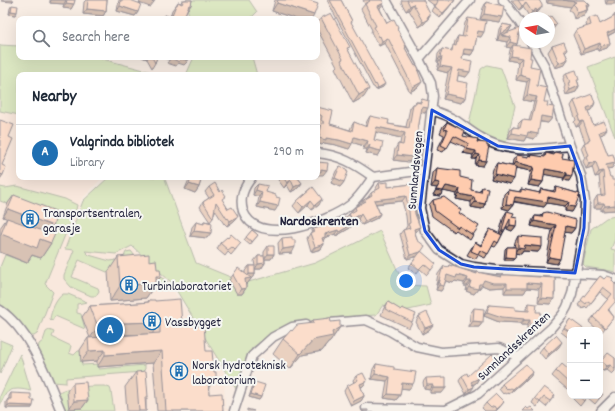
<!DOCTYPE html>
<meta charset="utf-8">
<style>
:root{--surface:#fff;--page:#f6f6f7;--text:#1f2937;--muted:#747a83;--line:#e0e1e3;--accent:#1f6fb2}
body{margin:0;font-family:Dekko,sans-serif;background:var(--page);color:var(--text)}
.controls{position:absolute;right:12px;bottom:12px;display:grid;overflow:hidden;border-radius:8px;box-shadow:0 4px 16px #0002}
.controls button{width:36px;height:36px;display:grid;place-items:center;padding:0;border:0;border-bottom:1px solid var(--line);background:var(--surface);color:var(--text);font:20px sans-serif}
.compass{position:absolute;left:519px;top:12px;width:36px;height:36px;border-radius:50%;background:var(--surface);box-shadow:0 4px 16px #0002;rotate:281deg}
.you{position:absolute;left:406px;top:281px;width:14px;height:14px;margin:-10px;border:3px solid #fff;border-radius:50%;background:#1a73e8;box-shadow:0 0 0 6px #1a73e833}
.badge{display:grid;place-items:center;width:26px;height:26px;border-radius:50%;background:var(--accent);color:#fff;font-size:13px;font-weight:700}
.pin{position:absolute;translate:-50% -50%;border:2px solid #fff;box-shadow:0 1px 4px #0006}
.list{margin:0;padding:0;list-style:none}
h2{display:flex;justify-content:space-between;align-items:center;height:52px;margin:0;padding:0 16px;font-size:17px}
h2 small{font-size:13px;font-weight:400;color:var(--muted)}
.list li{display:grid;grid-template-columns:26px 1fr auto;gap:12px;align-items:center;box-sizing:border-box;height:56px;padding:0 16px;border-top:1px solid var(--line)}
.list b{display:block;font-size:15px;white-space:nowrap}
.list p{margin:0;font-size:13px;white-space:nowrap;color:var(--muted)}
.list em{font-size:13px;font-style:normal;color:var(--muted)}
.icon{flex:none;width:22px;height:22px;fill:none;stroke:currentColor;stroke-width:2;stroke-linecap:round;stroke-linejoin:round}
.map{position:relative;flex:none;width:615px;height:411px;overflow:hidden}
.search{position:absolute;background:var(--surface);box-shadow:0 4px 16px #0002;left:16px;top:16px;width:304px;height:44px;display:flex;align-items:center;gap:10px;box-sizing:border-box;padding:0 14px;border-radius:8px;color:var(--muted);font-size:15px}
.panel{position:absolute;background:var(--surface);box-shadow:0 4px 16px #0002;left:16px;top:72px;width:304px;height:108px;border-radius:8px}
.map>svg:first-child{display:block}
.built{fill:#fae3d4}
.green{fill:#bbdf9a;stroke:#6e806a}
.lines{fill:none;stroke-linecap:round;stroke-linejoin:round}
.minor-casing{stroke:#22223b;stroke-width:11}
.minor{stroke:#f6f6f2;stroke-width:8}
.wall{fill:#daaf96;stroke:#22223b;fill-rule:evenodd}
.shaded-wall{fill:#b28e7a;stroke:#22223b}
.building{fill:#fecbae;stroke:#22223b}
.marked{fill:none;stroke:#1d4ed8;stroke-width:3;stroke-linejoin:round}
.labels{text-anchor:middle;stroke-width:4;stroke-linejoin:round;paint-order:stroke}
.street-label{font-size:13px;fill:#22223b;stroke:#f6f6f2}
.poi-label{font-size:13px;fill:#22223b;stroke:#f6f6f2;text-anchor:start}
.neighbourhood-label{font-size:14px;font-weight:bold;fill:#22223b;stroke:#f6f6f2}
</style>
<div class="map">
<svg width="615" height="411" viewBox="0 0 615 411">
<rect width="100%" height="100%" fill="#f8ede4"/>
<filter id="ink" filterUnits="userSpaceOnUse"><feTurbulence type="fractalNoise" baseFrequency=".025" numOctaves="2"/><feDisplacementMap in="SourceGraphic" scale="8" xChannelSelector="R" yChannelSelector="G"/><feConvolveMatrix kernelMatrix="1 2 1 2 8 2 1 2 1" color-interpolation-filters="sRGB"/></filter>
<g filter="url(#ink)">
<path class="built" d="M0 106 19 114V177H103L80 201 70 245 132 248 164 277 222 364 223 373 224 376 225 406 226 408 230 410 229 411H61L36 355 0 310Z"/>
<path class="green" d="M185 0H249L257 12 250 19H190Z
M0 45 19 46V57H95L163 75H19V115L0 111Z
M194 57H252L257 75H186Z
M615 57V137L588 67Z
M487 65 501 68 515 106 506 144 485 135 469 124 481 69Z
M109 177H167L165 179 196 263 245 283 315 263 380 231 404 285 426 286 431 305 404 311 383 305 376 315 342 317 288 324 252 348 236 389 172 283 132 246 116 254 85 251 89 255 110 261 123 259 126 252 131 251 141 264 168 282 165 287 160 288 140 269 108 271 107 272 79 260 72 277 98 288 99 291 96 296H91L71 287 64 279V275L74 250 65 249 83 201Z
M17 186 65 199 77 205 75 214 72 218 45 284 53 292 37 334 34 336H31L9 310 0 304V267L5 255 27 263 30 255 41 258 53 220 0 201V187L5 188Z
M615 216V239L611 249 615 250V272L611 271 586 267 583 264 591 229 606 218Z
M63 294H68L87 302 77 304V313L81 314 85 329 55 316 52 321 50 319C51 311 56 299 63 294Z
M49 330 54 332 52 337 71 346 69 353 74 355 78 351H81L82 365 99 364V369L145 365V369L142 372 66 378V383L53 382 38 350 39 344 43 341 46 332Z
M0 340 12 345 0 374Z
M20 354 31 391C26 390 22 389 18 389 5 389 5 396 0 405V396Z
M104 386 110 388 111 391 114 411H65L57 394C63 386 93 386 104 386Z"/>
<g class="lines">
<defs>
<path id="minor" d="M386 0 419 59
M470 0 419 59 431 83 433 96 420 208 425 231 439 250 461 264 474 267 496 270 588 274 603 275 615 279
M503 0 520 23 525 32
M432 110C439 113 447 115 455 120 463 125 471 132 480 137 508 155 539 149 570 146
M317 153C340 155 355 164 373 177L424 170
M252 177C244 187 239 197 243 211 257 248 328 222 350 205 359 198 366 187 373 177
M0 310C31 331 47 378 61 411
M329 323 366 320 390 331 417 347 441 352 499 348 518 357
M366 408 446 410 478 394 551 328 563 314 567 307 572 294 584 228 585 201 581 176 570 146 544 65 531 42
M234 411 252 356 273 337 292 327 306 325
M601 411 615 397"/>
</defs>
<use href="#minor" class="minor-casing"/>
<use href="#minor" class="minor"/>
</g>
<path class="wall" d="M50 0H75L71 9 63 8 64 4 50 3Z
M86 0H107L106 11 103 16 83 14 84 2Z
M119 0H130L138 12 135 16 117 11Z
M182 0H192L191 5 187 10 183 19H162L165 15 170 17 172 10 176 5 178 2 181 3Z
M275 0H306L312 19H297L272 11Z
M327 0H341L352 21 351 23 383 87 376 90 374 87H373Z
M363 0H382L380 9 387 23 398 27 397 29 406 47 405 48 415 66 419 70 418 72V87L410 92 385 43 379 46 377 42H376L371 32 372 30 361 9 365 4Z
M402 0H423L430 16 424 24 419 27 409 10 406 11 401 2Z
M427 0H455L440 18 432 11 435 6Z
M511 0H539V11L533 15 532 14 529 16 523 7 519 10Z
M546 0H585L590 5 584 16 574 19 572 12 569 10 571 7 547 3Z
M605 0H615L606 4Z
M486 2 499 22 480 19 483 8Z
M12 5 17 12 15 15 9 14 10 8Z
M615 14V32L608 36 610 43 607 48 598 51 597 49 581 54 573 35 576 30 587 27 586 24 589 18 600 24 613 17Z
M321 18 348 49 364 97 353 103 335 68 337 66 317 29V24Z
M468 18 481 37 477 36 474 50 471 55 463 54 462 59 466 77 458 75 457 81 465 98 461 103 443 99 448 73 437 70 439 62H437L438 54 442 49 450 51 454 46 455 41 458 36 462 37 465 23Z
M502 24 512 26 509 31 505 34 520 28 517 44 516 45 530 58V66L537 86 544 102 547 106 552 118 548 123 540 122 534 139 526 137 524 141 508 138 510 131 513 127 518 128V124L522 120 529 121 534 102 523 100 527 82 516 80 518 62 508 60 510 50 511 48 506 47 507 42 497 40 499 38 497 40 499 29Z
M552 46 567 50 565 52 568 59 564 65 555 68 548 52Z
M142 57H157L155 63 152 68 147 59Z
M566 73 578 82 579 86 576 92 566 95 564 88 565 86 563 79Z
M422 99 425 113 421 112 413 157 409 162 393 160 395 149 398 144H400L401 138 376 132 374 140 381 151 378 156 366 153 367 149H363L364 146 352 142 349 149 336 145 324 143 322 145 317 143V136L320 126 318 125 319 121 317 120V107L330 124 350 130 351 127 354 122 365 127 367 121 370 116 388 124 406 127 410 108 413 104H415L416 102H420Z
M574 101 595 103 594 104V105L591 110 588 111 593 125 603 134 600 135 608 155 615 161V163L612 168 607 169 615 210 601 211V208H594V201L597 196H601L599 176 595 177 592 167 586 169 583 161 585 158 581 148 584 143 585 142 579 126 576 127 574 122 576 120 571 106Z
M447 122 463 136 477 142 483 166 475 165 476 159H472L473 155 463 153 465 147 451 141 443 152 437 150 444 136V135L440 133 443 126Z
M555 152 562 158 569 181 563 180 564 178 544 174 543 182 539 187 528 185 531 171 516 168 510 184 491 179 493 169 497 163 512 166 513 160 517 155 528 157 529 155 531 156 532 155 543 157 546 153 553 154Z
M340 166 344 182 340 187 331 183 336 171Z
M437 168 460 177 471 190 479 192 482 187 485 204 482 209 471 207V202L456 199 457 194 444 191 440 196 433 195 437 188 431 187 433 173Z
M190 177H202L199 187 195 193 185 189Z
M276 177H297L302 183 298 188 291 192 287 185 284 188Z
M379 183 388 187 412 184 417 231 415 232 417 240 421 252 432 269 427 275 420 269 416 274 408 268 417 256 407 259 400 234 403 230 406 229H405L407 226 406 216 402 201 376 204 380 214 377 218 362 225 358 219 353 222 350 228 336 236 335 234 325 238 323 240 324 244 321 249 311 252 307 238 313 229 323 226 324 225H333L347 217 349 214 352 212H351L355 207 360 204 362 201 368 198V197L371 193 376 190V188Z
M258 184 266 192 275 211 257 207 259 197 253 195 254 188Z
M209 187 223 201 228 209 238 216 234 221 227 226 224 223V224L215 210 213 218 210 222 207 238 190 236 192 227 196 222 203 224 204 221 210 222 200 207 203 202 209 198 205 192Z
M313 187 319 205 312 210 308 205 299 213 293 206 297 201Z
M556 187 580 194 572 212 565 211V206L547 203 544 207 514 202 513 205 509 210 502 208 504 194 508 190 519 192 521 189 539 193 541 189 553 191Z
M14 195 53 226 49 232 51 243 41 258 32 255 27 263 0 252V228L7 218 3 217 8 203Z
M433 200 473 235 470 240 456 230 454 232 432 216 429 205Z
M507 211 512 217 516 226 512 231 507 229V226L502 235 498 243 495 247 492 246 485 258 478 255 475 259 467 255 475 242 481 245 487 234 490 229 499 234 504 216Z
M543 213 575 228 571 233 565 232 557 264 546 262 552 230 531 226 532 221 535 216H540Z
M252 230 258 235 250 245 244 240Z
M518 236 538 252 523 251 521 254 515 253V258L513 260H504L505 249 507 247H514L515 242Z
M228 238 237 248 231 255 228 252 225 256 217 249 220 243Z
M282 238 292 253 279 254 278 243Z
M268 246 274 254 271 259H265V263L261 269H255V274L247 284H246V288L242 294H237L229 280 233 275 245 273V271L249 266H255L254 261 258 256H264V252Z
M118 257 149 261 157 269 161 276 146 298 110 301 108 272Z
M449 265 476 274 477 272 500 277 501 275 555 278V293L550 304 538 303 539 289 527 288 524 293H504V287L489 288 482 285 479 289H478L474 294 466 291 467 286H464V283L455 281 453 283 446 281 441 291 436 290 437 285H436L438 274 444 266 447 267Z
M600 276 604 279 612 281 615 284 609 310 614 317 601 333 600 332V330H598L589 322 608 299 600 292 587 308 585 306 583 309 578 305Z
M149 300 155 301 182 324 208 388 209 394 223 411H157L153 363 97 367V361L81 362 80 350 88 338H90L82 317 90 306 139 303 148 302ZM152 334 121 336V335Z
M388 302 400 310 402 308 412 322 409 328 381 315 384 308Z
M529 303 535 331 527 330V325H521V323L499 322 484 316 486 310 489 305 515 310 526 311V308Z
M474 308 483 322 479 327H469L470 314Z
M419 316 429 330 422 334 416 322Z
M570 319V339L561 332Z
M313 320 331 322 340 327 330 342 328 343 322 351 302 355 290 369 273 354 283 339 292 331 311 323Z
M543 347H559L545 359 539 352Z
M615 358V371L612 374 607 370 603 371 600 368V363L601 361Z
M499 361 495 366 485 376 483 374 479 377 476 383 473 385 470 392 466 394 459 381 462 376H468Z
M376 364 394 369 409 389 401 388 400 395 396 400 384 398 387 381 371 379 373 369Z
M556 371H570V389L568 388 567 389 552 376Z
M136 372 148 397 146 400V411H127L125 387Z
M533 372 530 377 525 382 524 381 509 394 508 393 506 394 504 393 503 394 499 389 502 384Z
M356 376 367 381 363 386 361 387 364 396 361 401 351 406 344 391 347 386 354 383 353 380Z
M426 378 442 393H430V390L424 389 423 382Z
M255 382 261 397 259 400 249 397 253 385Z
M73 383 88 400 82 408 69 409 67 391Z
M11 393 32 408H6V402L8 399H9V396Z
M603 394 595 404 587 397 580 406 573 399 575 396H600Z
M555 395 546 407 540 402 537 407 532 403 535 398Z
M486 403 500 407 496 411H485L482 408Z"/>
<path class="shaded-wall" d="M2 0H14L12 2 1 1Z
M51 0H66L64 4 50 3Z
M141 0H149L154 2 150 7 139 3Z
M455 0 440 18 443 13Z
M549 0H563L576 2 573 4 571 7 547 3Z
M608 0H615V4H606Z
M66 3 74 4 71 9 63 8Z
M277 3 314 15 312 19H297L272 11Z
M384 3 380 8 375 11 378 6Z
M526 3 523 7 519 10 522 6Z
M413 4 409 10 406 11 410 6Z
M586 4 590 5 586 10Z
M189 5H191L187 10 185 9Z
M120 6 138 12 135 16 117 11Z
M542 7 539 11 533 15 537 11Z
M87 9 106 11 103 16 83 14Z
M536 9 532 14 529 16 532 12Z
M587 10 584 16 574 19 577 13Z
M11 11 17 12 15 15 9 14Z
M484 14 502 17 499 22 480 19Z
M172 15 182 19H169Z
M430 16 424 24 419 27 423 22Z
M557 24 553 29 549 31V27Z
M512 26 509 31 502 36 511 37 507 42 497 40 499 38 497 40 500 34Z
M615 29V32L603 38 607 33Z
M478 31 484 32 481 37 474 36Z
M388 38 385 43 379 46 382 41Z
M510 42 517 44 514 49 513 45 511 48 506 47Z
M600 43 597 49 581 54 584 49Z
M610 43 607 48 598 51 601 46Z
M464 49 474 50 471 55 461 53Z
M511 56 522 58 518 62 508 60Z
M142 57H148L147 59Z
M161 57H171L169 60Z
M440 57H442L439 62H437Z
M171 58H181L188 61 184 65 178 63 176 66 167 63Z
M568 59 564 65 555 68 559 63Z
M440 66 452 68 448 73 437 70Z
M459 70 470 72 466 77 456 75Z
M520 75 530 78 527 82 516 80Z
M422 82 418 87 410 92 413 87Z
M385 84 383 87 376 90 378 88Z
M579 86 576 92 566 95 570 90Z
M369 89 364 97 353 103 359 95Z
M446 94 465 98 461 103 443 99Z
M527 95 537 97 534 102 523 100Z
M594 103H595L593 106 594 105 591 110 584 113 587 108Z
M422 107 428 108 425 113 418 112Z
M541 116 552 118 548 123 538 121Z
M583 121 579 126 576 127 580 122Z
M377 127 405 133 401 138 374 132Z
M607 129 603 134 596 137 599 132Z
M528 132 538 134 534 139 526 137 524 141 508 138 512 133Z
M354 137 368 141 364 146 351 142Z
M319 138H326L339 140 352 144 349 149 336 145 324 143 322 145 317 143V140Z
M367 144 370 145 367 149H363Z
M369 148 381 151 378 156 366 153Z
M467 149 476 151 473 155 463 153Z
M476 154 480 155 476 159H472Z
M397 155 413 157 409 162 393 160Z
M479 160 486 161 483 166 475 165Z
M515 162 534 167 531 171 512 167Z
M596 162 592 167 586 169 589 164Z
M615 163 612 168 603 170 606 165Z
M321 169 327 170 323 175H318L317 177V171Z
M545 169 567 173 564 178 542 174Z
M603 171 599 176 595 177 599 172Z
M0 174 3 175 0 179Z
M495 174 514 179 510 184 491 179Z
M567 175 572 176 569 181 563 180Z
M335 178 344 182 340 187 331 183Z
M291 180 287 185 284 188 287 183Z
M531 180 543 182 539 187 528 185Z
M435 182 440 183 437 188 431 187Z
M302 183 298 188 291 192 294 187Z
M189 184 199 187 195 193 185 189Z
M446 186 460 189 457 194 443 191Z
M256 190 262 192 259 197 253 195Z
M436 190 443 191 440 196 433 195Z
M459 194 474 197 471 202 456 199Z
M406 196 402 201 371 204 374 200Z
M515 197H548L569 202 565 206 547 203 544 207 512 201Z
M322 199 319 205 312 210 315 205Z
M311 200 308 205 299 213 303 207Z
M260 202 278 206 275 211 257 207Z
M475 202 485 204 482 209 471 207Z
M598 203H604L601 208H594Z
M506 204 513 205 509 210 502 208Z
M615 205V210L601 211 605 206Z
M568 206 575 207 572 212 565 211Z
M8 209 53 226 47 234 44 230 42 232 3 217Z
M361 214 358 219 349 224 352 219Z
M380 214 377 218 362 225 365 221Z
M238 216 234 221 227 226 230 221Z
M534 221 556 225 552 230 531 226Z
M354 223 350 228 336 236 339 232Z
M510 225 516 226 512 231 507 229Z
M566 226 575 228 571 233 563 232Z
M420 227 417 231 411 234 414 229Z
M338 230 335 234 325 238 322 242 319 243 325 234Z
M194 231 211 233 207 238 190 236Z
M502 231H504L501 236 499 235Z
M1 234 40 239 51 243 41 258 32 255 27 263 0 252V236Z
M324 244 321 249 311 252 315 247Z
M525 245 542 247 538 252 523 251 521 254 514 253 518 248Z
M295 247 292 253 279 254 283 249Z
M421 252 418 256 407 259 410 255Z
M268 254H274L271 259H264Z
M506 257 515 258 513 260H504Z
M549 257 560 259 557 264 546 262Z
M265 263 261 269H255L258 264Z
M249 274H255L247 284H242Z
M447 275H457L468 278 464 283 455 281 453 283 444 280Z
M156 276H161L146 298 110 301 120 286Z
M439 280H440L437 285H436Z
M484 280 507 283 504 287 489 288 482 285 479 289H478L474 294 466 291 469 287 479 284Z
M467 281H471L467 286H464Z
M527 283 542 284 539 289 527 288 524 293H504L507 288Z
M439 285 444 286 441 291 436 290Z
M246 288 242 294H237L241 289Z
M541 298 554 299 550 304 538 303Z
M487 312 524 319 521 323 499 322 484 316Z
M524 320H530L527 325H521Z
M473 321 483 322 479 327H469Z
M160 322 152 334 119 335 121 336 90 338 98 327 120 323Z
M433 325 429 330 422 334 425 328Z
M530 326 538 327 535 331 527 330Z
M340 327 330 342 328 343 322 351 302 355 290 369 300 354 313 340 332 332Z
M562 342 559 347 545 359 549 354Z
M105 350 97 361 81 362 89 351Z
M162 351 153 363 97 367 105 355Z
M499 361 495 366 485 376 488 371Z
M610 365 607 370 603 371 607 366Z
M486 369 483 374 476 380 479 378 476 383 468 387 471 382Z
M533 372 530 377 525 382 528 376Z
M375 374 390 377 387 381 371 379Z
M528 376 524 381 509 394 513 389Z
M216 378 207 390 208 379Z
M367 381 363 386 357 389 360 384Z
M402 383 413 384 409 389 398 388Z
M427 385H433L430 390 424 389Z
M474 387 470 392 466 394 469 389Z
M433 388H446L442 393H430Z
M251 394 261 397 259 400 249 397Z
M388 394 400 395 396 400 384 398Z
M364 396 361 401 351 406 354 401Z
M88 400 82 408 69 409 74 401Z
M504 402 500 407 496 411H495L496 409Z
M8 405 33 406 32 408H6Z"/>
<path class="building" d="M67 0H75L74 4 66 3Z
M88 0H107L106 11 87 9Z
M121 0H130L141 4 138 12 120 6Z
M149 0H155L154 2Z
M184 0H192L191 5H189L183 19 172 15 176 5H177L178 2 182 4Z
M278 0H306L318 4 314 15 277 3Z
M330 0H341L352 21 351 22 385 84 378 88 376 84 375 85Z
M369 0H382L384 3 378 6 387 23 394 19 398 27 397 28 406 47 405 48 415 66 417 65 419 70 418 71 422 82 413 87 388 38 382 41 380 36 379 37 374 27 376 26 365 4 370 1Z
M407 0H423L430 14V16L427 17 428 19 423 22 413 4 410 6Z
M437 0H455L443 13 435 7 438 1Z
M518 0H539L542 5V7L537 11 536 9 532 12 526 3 522 6Z
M563 0H585L590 5 586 4 587 10 577 13 576 7 573 4 576 2Z
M486 2 504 6 502 17 484 14Z
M12 5 18 6 17 12 11 11Z
M331 13 350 47 347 48 369 89 359 95 341 60 343 59 321 18Z
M165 15 175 19H163Z
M551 16 557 24 549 27V18H547Z
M597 16 600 24 615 16V29L607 33 610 43 601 46 600 43 584 49 576 30 591 25 589 18Z
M468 18 486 21 484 32 478 31 474 50 464 49 462 59 472 61 470 72 459 70 457 81 468 83 465 98 446 94 452 68 440 66 442 57H440L442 49 452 51 453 45 456 46 458 36 465 37Z
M502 24 512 26 500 34Z
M520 28 517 44 510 42 511 37 501 35Z
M564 42 567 50H564L568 59 559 63 552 46Z
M513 45 531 48 530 58H532L530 66 540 68 537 86 547 88 544 102H548L547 106 554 107 552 118 541 116 538 134 528 132 527 136 512 133 513 127 520 128 522 120 531 121 537 97 527 95 530 78 520 75 522 58 511 56Z
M152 57H157L155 63Z
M171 57H189L188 61 181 58 179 62 171 58Z
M576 70 579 80H577L579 86 570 90 568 83 570 82 566 73Z
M592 94 595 103H594V105L587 108 593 125 604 121 607 129 599 132 608 155 613 154 615 161V163L606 165 610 177H612V180H615V205L605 206 604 203H598L597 196 605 195 603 171 599 172 596 162 589 164 587 156 589 155 584 143 590 140 583 121 580 122 578 117 580 116 574 101Z
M422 99 429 101 428 108 422 107 413 157 397 155 398 144 403 145 405 133 377 127 374 140 383 142 381 151 369 148 370 145 367 144 368 141 354 137 352 144 339 140 326 138V140L319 138 322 123H325L321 120 322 116 317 113V107L333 111 330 124 352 131 354 122 367 127 370 116 389 120 388 124 409 128 413 104H416V102L421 103Z
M0 120 14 125 9 137 13 139 2 165 6 167 3 175 0 174Z
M447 122 465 131 463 136 478 139 477 142 487 143V146H489L486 161 479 160 480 155 476 154V151L467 149 468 143 454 136 447 148 441 145 447 132V130L444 129Z
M555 152 563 154 562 158 574 160 572 176 567 175V173L545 169 543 182 531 180 534 167 515 162 517 155 529 157V155L532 156V155L545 157 546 153 554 155Z
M317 162 328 163 327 170 321 169V172L317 171Z
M497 163 516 167 514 179 495 174Z
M340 166 347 169 346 171 348 172 344 182 335 178Z
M437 168 460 171V177L472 180 471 190 481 192 482 187 488 188 485 204 475 202 474 197 459 194 460 189 446 186 443 191 436 190 440 183 435 182Z
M192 177H202L199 187 189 184Z
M283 177H297L302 183 294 187 291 180 287 183Z
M388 182V187L412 184 415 214 420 227 414 229 417 240 425 246 421 252 410 255 403 230 410 228 408 224 410 223 409 211 406 196 374 200 380 214 365 221 361 214 352 219 349 214 356 210 355 207 366 201H362L372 195 371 193 380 188 379 183Z
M215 183 220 192 222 190 226 196 222 199 228 209 232 207 238 216 230 221 228 218 227 219 216 202 213 218 203 202 214 195 209 187Z
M258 184 268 186 266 192 276 195V197L280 198 278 206 260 202 262 192 256 190Z
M313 187 322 199 315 205 311 200 303 207 297 201Z
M556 187 580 194 575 207 568 206 569 202 548 197 547 202 515 197 513 205 506 204 508 190 521 192V189L540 193 541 189 555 192Z
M14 195 58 212 53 226 8 209Z
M444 197 461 210 459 213 479 226 473 235 459 226 458 228 435 211 433 200Z
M507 211 514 213 512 217 517 218 516 226 510 225V219L504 231H502Z
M547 212 576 220 575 228 566 226 560 259 549 257 556 225 534 221 535 216 542 217 543 213Z
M349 215 354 223 339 232 338 230 325 234V237L322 238 324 244 315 247 310 233 314 231 313 229 324 226V225L332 222 333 225Z
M7 218 43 231 44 230 55 234 51 243 40 239 37 248 1 234Z
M204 221 212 223 211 233 194 231 196 222 204 224Z
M490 229 502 235 498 243 495 241 488 254 480 250 478 254 471 251 475 242 481 246Z
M252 230 258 235 252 242 246 237Z
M231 234 241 243 235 250 232 247 228 250 220 243 227 237 228 238Z
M518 236 542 238V247L525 245 524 249 518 248Z
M292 237V240H295V247L283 249 282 238Z
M268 246H274V254H268Z
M507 247H516L515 258 506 257Z
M421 251 436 264 431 270 424 264 419 269 412 263Z
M149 254V261L156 260 157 269H160L161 276H156V283L120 286 118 257Z
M258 256H264L265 263 258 264Z
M449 265 477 274V272L501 277V275H508L555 278V293H554V299L541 298 542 284 527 283V288H507V283H493L484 280 482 284H479L478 289 469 287 471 281H467L468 278 457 275 456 278 447 275 444 286 439 285 440 280H439L442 269 443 270 444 266 448 267Z
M249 266H255V274H249Z
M238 268 251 278 245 279 246 288 241 289 233 275Z
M600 276 604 279 607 276 611 277 613 279 612 281 615 284V302L608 310 614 317 605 328 593 317 612 294 603 287 591 303 588 301 586 304 581 300Z
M180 299 182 324 198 323V326L204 325 206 351H212L214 372H216V378L208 379 209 394 222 393 223 411H166L162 351 105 355V350L89 351 88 338 160 333V322L120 323 121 336 98 327 90 306 139 303 149 302V300H155V301Z
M388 302 401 310 402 308 416 314 412 322 385 309Z
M529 303 537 304 536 312H541L538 327 530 326V320H524V319L502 317 487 312 489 305 515 307V310L529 311Z
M474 308 484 309 483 322 473 321Z
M427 312 433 325 425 328 419 316Z
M330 318 331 322 340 321V327L332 332 333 336 313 340 300 354 283 339 291 330 292 331 297 325 314 323 313 320Z
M570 319 585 330H570V332L564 328Z
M556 335 562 342 549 354 543 347Z
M608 353 615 358V369L610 365 607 366 601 361Z
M492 354 499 361 488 371 486 369 478 376 479 378 471 382 474 387 469 389 462 376 467 373 468 376Z
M376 364 394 367V369L416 372 414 382 413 384 402 383 400 395 388 394 390 377 375 374Z
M526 364 533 372 528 376 513 389 511 388 509 389 508 388 507 389 502 384Z
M562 364 570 371V384L556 371Z
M146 371 148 397H145L146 411H139L136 372Z
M363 373 367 381 360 384 364 396 354 401 347 386 358 380 356 376Z
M446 377V388H433V385H427L426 378Z
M86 382 88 400 74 401 73 383Z
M255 382 265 385 261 397 251 394Z
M544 387 555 395 550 401 544 397 540 402 535 398Z
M600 392 603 394 599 399 596 396H600Z
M11 393 31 394V400H34L33 406 8 405V399H11Z
M496 394 504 402 496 409 494 406 491 408 486 403Z
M578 396H587L584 401Z
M526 407 528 409 531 407 535 411H522Z
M247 409 254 411H247Z
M362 410H368V411H362Z"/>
</g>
<path d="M0 0H615V411H0ZM432 110 498 146 528 150 570 146 581 176 585 201 584 228 575 273 474 267 461 264 439 250 425 231 420 208Z" fill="#f8ede4" fill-opacity=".55" fill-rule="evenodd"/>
<path class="marked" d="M432 110 498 146 528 150 570 146 581 176 585 201 584 228 575 273 474 267 461 264 439 250 425 231 420 208Z"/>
<defs>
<symbol id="building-ring" viewBox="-11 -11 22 22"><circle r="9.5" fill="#f6f6f2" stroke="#1f6fb2" stroke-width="1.5"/><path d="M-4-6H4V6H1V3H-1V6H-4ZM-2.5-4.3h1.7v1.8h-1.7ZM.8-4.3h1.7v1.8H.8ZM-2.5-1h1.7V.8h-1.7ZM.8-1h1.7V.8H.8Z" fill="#1f6fb2"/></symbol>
</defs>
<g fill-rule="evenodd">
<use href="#building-ring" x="20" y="209" width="20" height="20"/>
<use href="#building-ring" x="119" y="275" width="20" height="20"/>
<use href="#building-ring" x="142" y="311" width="20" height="20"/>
<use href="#building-ring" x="169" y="361" width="20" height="20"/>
</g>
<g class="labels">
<g class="street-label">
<text transform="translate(414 170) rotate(-85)" y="5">Sunnlandsvegen</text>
<text transform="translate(513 345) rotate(-43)" y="5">Sunnlandsskrenten</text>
</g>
<g class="poi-label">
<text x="43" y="217">Transportsentralen,<tspan x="43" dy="15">garasje</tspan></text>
<text x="142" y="290">Turbinlaboratoriet</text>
<text x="165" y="326">Vassbygget</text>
<text x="192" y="369">Norsk hydroteknisk<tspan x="192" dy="15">laboratorium</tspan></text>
</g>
<g class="neighbourhood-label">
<text x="319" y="225">Nardoskrenten</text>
</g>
</g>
</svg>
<div class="controls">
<button>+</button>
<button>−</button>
</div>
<svg class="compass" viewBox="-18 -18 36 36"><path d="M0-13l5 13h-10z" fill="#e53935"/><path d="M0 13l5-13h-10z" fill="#747a83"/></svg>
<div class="you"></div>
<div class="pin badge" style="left:110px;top:330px">A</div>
<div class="search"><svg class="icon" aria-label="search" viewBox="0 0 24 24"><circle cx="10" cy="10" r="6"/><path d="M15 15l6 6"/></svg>Search here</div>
<section class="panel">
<h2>Nearby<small></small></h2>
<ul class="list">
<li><span class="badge">A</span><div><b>Valgrinda bibliotek</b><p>Library</p></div><em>290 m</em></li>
</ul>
</section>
</div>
